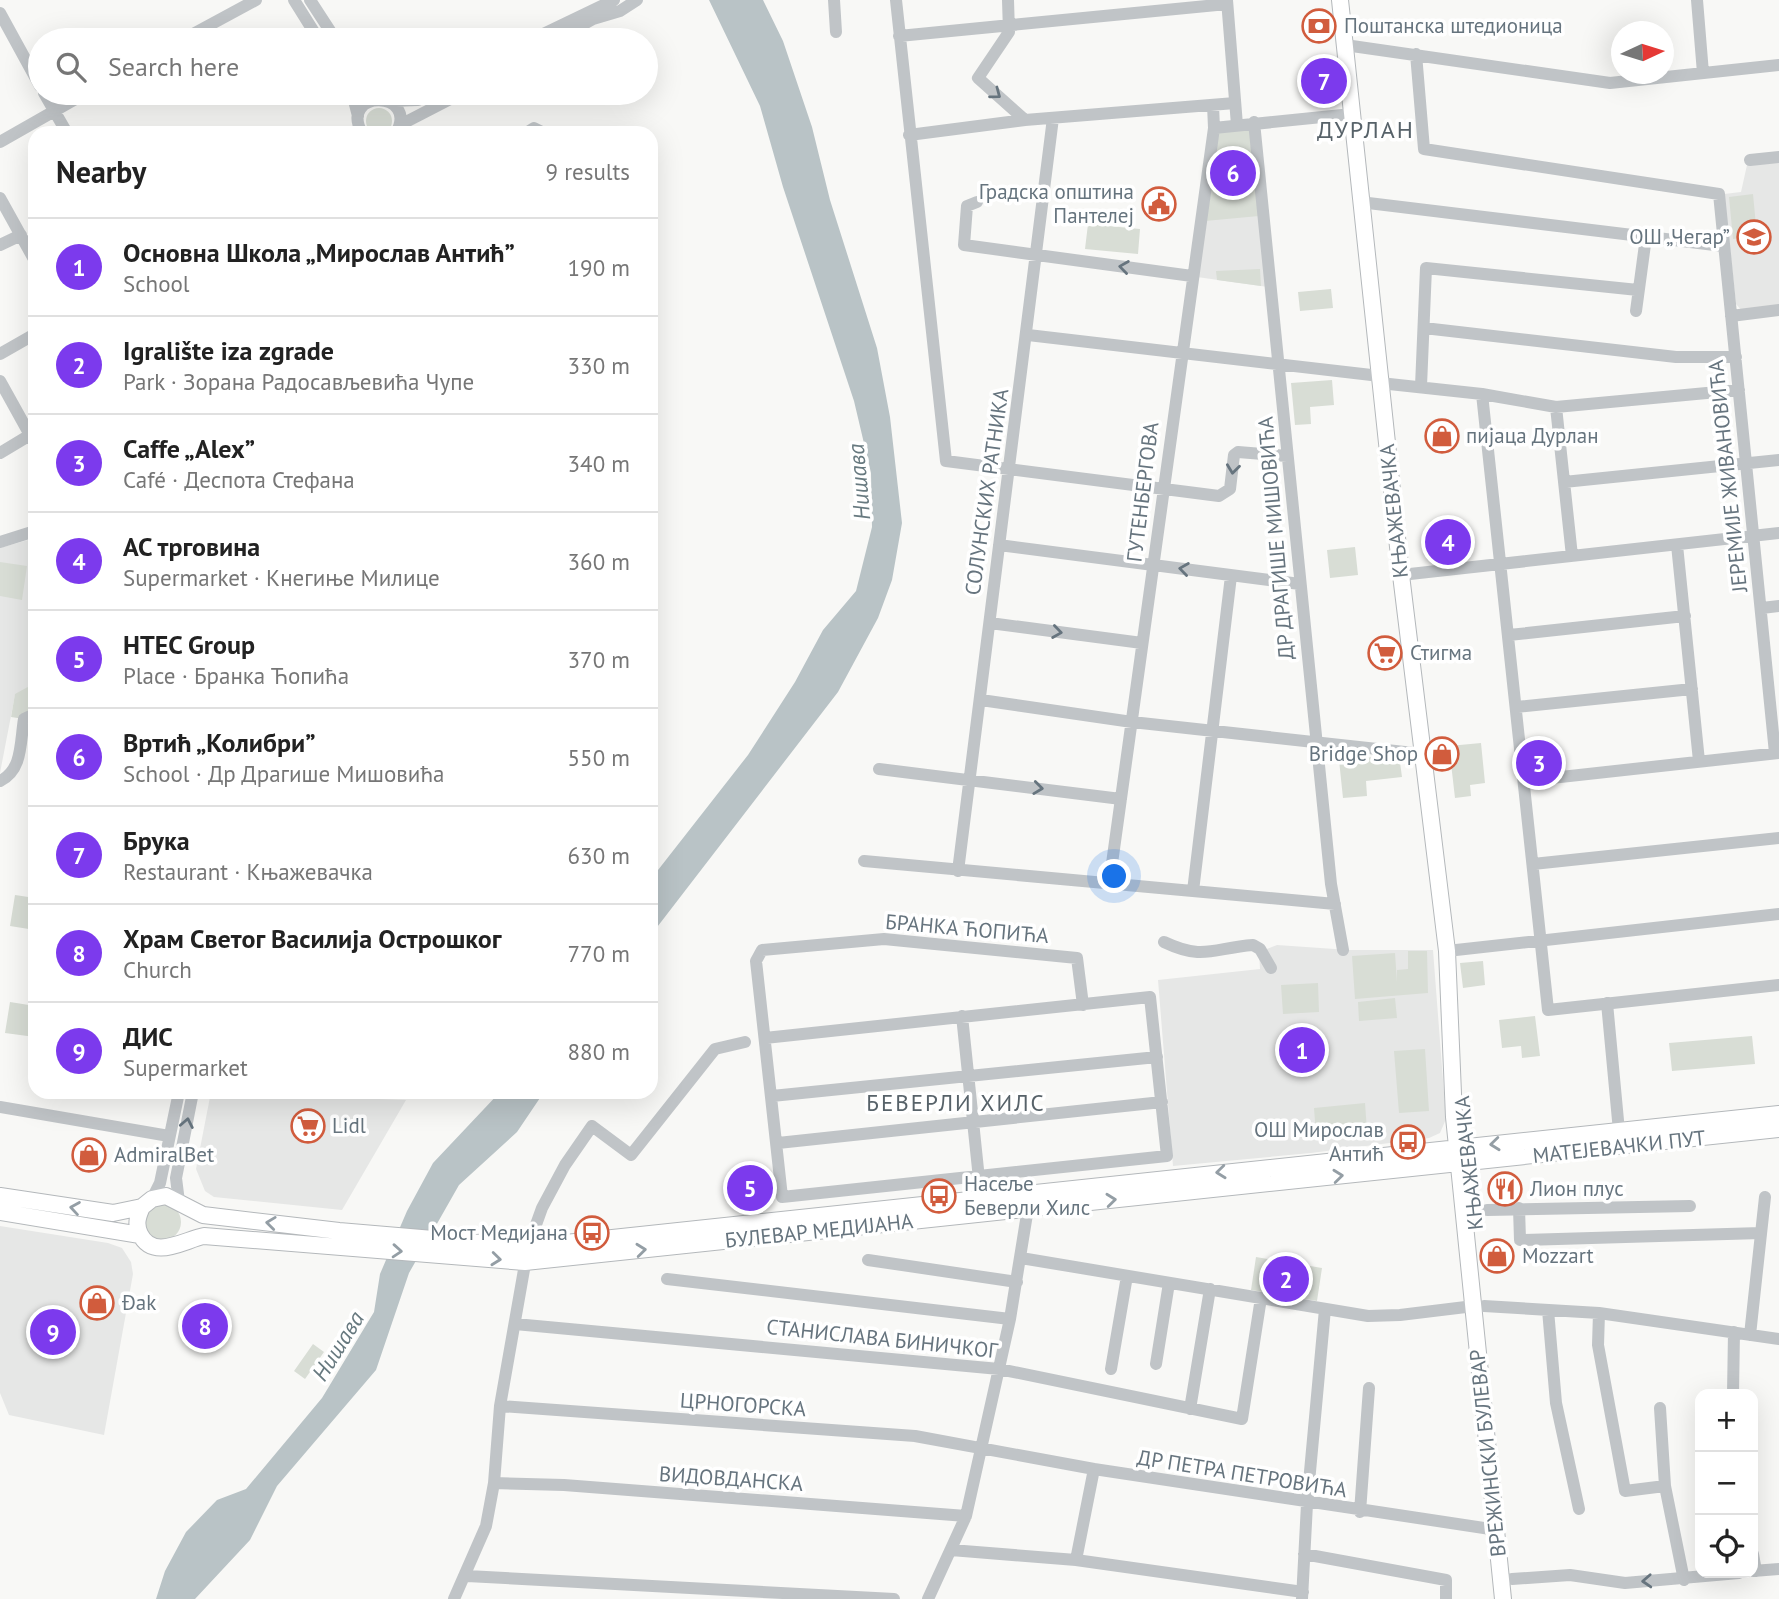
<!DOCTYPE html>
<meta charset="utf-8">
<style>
:root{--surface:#fff;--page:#f2f2f2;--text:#222;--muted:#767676;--line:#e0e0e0;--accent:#7c3aed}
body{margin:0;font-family:"PT Sans",sans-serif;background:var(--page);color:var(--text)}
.controls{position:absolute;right:21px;bottom:21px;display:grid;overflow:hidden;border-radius:14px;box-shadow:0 7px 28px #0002}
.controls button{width:63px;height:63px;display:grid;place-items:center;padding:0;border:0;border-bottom:2px solid var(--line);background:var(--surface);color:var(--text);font:35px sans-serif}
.compass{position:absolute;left:1611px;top:21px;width:63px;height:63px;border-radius:50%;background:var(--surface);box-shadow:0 7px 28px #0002;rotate:86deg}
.you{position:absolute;left:1115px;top:877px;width:24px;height:24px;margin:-18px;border:5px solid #fff;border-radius:50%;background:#1a73e8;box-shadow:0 0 0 10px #1a73e833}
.badge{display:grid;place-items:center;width:46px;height:46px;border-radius:50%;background:var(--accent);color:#fff;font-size:23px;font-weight:700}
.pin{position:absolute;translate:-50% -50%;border:4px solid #fff;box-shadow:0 2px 7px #0006}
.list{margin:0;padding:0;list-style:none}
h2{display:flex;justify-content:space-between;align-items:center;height:91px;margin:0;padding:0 28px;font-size:30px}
h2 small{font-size:23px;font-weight:400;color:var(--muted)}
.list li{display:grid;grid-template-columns:46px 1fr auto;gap:21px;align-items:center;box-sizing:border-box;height:98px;padding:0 28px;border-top:2px solid var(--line)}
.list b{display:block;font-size:26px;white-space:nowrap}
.list p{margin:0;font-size:23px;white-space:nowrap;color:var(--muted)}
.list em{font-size:23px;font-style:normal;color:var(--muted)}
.icon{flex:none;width:38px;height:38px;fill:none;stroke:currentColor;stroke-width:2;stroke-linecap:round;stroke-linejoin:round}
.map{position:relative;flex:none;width:1779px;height:1599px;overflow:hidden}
.search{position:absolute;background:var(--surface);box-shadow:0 7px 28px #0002;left:28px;top:28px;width:630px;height:77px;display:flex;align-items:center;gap:18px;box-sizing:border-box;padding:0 24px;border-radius:38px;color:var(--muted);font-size:26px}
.panel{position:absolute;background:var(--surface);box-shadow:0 7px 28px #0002;left:28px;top:126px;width:630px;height:973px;border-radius:21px}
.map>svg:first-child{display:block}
.built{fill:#e6e7e6}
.green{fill:#d8ddd5}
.water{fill:#b9c3c6}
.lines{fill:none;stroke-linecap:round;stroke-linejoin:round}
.major-casing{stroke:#b4b8bb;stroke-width:18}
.minor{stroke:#c0c4c7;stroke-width:12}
.major{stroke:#fff;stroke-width:16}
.oneway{stroke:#66747e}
.oneway2{stroke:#949ea5}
.labels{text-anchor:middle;stroke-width:7;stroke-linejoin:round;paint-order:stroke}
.poi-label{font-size:21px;fill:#66747e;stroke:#fff;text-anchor:start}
.street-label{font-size:21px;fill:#66747e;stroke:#fff}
.water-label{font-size:23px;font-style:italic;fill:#67797f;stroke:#fff}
.neighbourhood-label{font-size:23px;letter-spacing:2px;fill:#576269;stroke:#fff}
.quarter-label{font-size:24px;letter-spacing:2px;fill:#576269;stroke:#fff}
</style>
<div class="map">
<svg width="1779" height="1599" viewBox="0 0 1779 1599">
<rect width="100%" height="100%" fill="#f8f8f6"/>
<path class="built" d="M1251 128 1268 287 1197 277 1217 131Z
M1779 162V308L1743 312 1736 304 1724 194 1741 192 1747 165Z
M35 538V683L15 695 0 773V548Z
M1277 945 1349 950H1433L1446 1119 1440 1133 1429 1138 1311 1153 1173 1166 1158 980 1260 969 1259 952Z
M211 1092H298L297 1096 406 1100 342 1210 214 1197 205 1191 196 1169Z
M0 1226 108 1243 122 1248 131 1262 133 1274 104 1435 9 1415 0 1393Z"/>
<path class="green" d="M366 121a13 13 0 1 1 26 0a13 13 0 1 1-26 0Z
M1251 128 1259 216 1205 221 1217 131Z
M1753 194 1757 236 1733 239 1729 197Z
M1088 224 1140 229 1138 254 1085 249Z
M1260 269 1261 286 1217 280 1216 271Z
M1331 289 1333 308 1300 311 1298 292Z
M1332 380 1334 405 1310 407 1311 424 1295 425 1291 383Z
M1355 547 1358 575 1330 578 1327 550Z
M0 562 27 566 22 600 0 596Z
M35 683V714L24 719 11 717 15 694Z
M1481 743 1485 783 1470 785 1471 796 1455 798 1449 746Z
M1399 755 1402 777 1366 781 1367 796 1343 798 1339 760Z
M15 895 35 898V930L10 926Z
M1408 951H1427L1428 993 1355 999 1352 956 1395 953 1397 982V970L1408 969Z
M1483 961 1485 985 1463 988 1460 963Z
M1318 983 1319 1012 1283 1014 1281 985Z
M1395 998 1397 1018 1359 1021 1358 1002Z
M10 1002 35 1006V1037L5 1033Z
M1535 1016 1540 1056 1522 1058 1521 1046 1502 1048 1499 1020Z
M1752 1036 1755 1064 1672 1071 1669 1043Z
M1425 1049 1429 1111 1399 1113 1394 1051Z
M1365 1103 1367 1130 1316 1134 1314 1108Z
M145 1222a18 18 0 1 1 36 0a18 18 0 1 1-36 0Z
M1256 1257 1322 1268 1317 1301 1251 1290Z
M313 1344 324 1352 305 1379 294 1371Z"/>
<path class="water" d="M709 0H763L783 41 812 127 830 200 877 348 890 417 902 523 892 580 878 618 838 692 651 935V879L748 755 795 682 823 630 856 591 872 527 871 473 854 401 783 187 760 106Z
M500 1092H544L517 1132 459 1185 409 1273 376 1370 277 1486 250 1540 195 1599H156L165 1571 186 1532 217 1500 246 1489 322 1398 374 1312 380 1274 407 1211 433 1163Z"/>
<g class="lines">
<defs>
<path id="major" d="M1340 0 1401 575 1447 951 1454 1117 1503 1599
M0 1196 113 1213 142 1207 152 1199 166 1196 203 1215 339 1231 528 1247 1779 1114
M142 1207C138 1216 135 1224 140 1234 153 1261 184 1240 204 1236L525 1262 1779 1129
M0 1212 140 1235"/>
</defs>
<use href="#major" class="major-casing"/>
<path class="minor" d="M294 0 319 40
M310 0 336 40
M834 0 836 32
M896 0 946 461 1219 496 1230 489 1234 455 1238 452 1287 456
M1008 0 1009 32 978 78 1025 120
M1227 0 1237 125
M1697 0 1703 73
M0 13 40 86
M899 36 1227 4
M182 40 256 0
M531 40 614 0
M555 40 593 19 620 11 637 0
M1345 45 1610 83 1779 65
M1416 54 1424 149 1719 194 1775 753
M44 93 67 133
M352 93 358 116
M389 101 418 100 434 93
M1254 122 1331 884 1343 950
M400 125 462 93
M1214 128 1352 114
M362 133C338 89 420 90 396 133
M526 133 534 128 544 133
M909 135 1025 120 1235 103
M0 142 86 93
M1750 160 1779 157
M0 198 35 261
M977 202 967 206 964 245 1192 276
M1360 202 1723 246
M0 245 21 235
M1636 311 1646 237
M1731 316 1779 310
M1424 328 1676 357H1736
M1028 335 1380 376
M0 354 35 334
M0 381 35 444
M1380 383 1482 394 1556 407 1739 390
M1421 386 1426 268 1638 290
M1482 394 1548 1010 1779 985
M1556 407 1572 556
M0 453 30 435
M1564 482 1779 460
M0 542 35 531
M999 545 1300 584
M1677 545 1699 761
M1401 575 1779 533
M1762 608 1779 606
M990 623 1142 643
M1509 635 1685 616
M981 700 1132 722 1423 754
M1516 707 1692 689
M879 769 1121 799
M0 781C23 770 20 742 24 719L35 714
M1524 781 1779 753
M864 861 1335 904
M1533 864 1779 838
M958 871 1053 118
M1109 885 1214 128 1213 105
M1193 891 1231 576
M1164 942C1204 961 1213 948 1253 945L1260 949 1271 968
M1447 951 1779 914
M1607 1003 1619 1131
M962 1016 981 1198
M765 1038 1150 997 1167 1156 782 1197 756 961 762 950 884 939 1077 958 1083 1005
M772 1096 1157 1057
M0 1107 169 1136
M778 1143 1162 1102
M152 1199 160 1183 179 1092
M179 1202 176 1178 193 1092
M1519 1208 1520 1240 1761 1233
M1487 1210 1690 1206
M1021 1258 1368 1316 1400 1315 1474 1306
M868 1260 1017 1282
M667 1279 1010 1319
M1484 1306 1599 1313 1779 1339
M1548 1310 1556 1403 1579 1509
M1599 1313 1598 1345 1625 1491 1665 1486
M515 1324 999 1369 1242 1419 1261 1298
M1750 1335 1765 1197
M1156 1364 1169 1283
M1111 1369 1127 1276
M1733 1394 1734 1332
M500 1406 915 1436 1094 1469 1497 1530
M1660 1408 1665 1486 1684 1580
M1190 1409 1210 1289
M494 1483 564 1485 966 1516
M1360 1512 1369 1388
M951 1550 1076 1560 1303 1592
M1304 1554 1446 1580V1599
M1753 1554 1756 1571
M1076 1560 1094 1469
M1753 1571 1779 1569
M467 1576 894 1599
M1512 1579 1570 1575 1625 1583 1739 1573
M454 1599 486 1526 494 1483 500 1406 528 1247 542 1208 565 1165 592 1126 631 1155 715 1049 745 1042
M928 1599 966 1516 1010 1319 1028 1208
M1302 1599 1307 1504 1325 1309"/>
<use href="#major" class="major"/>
</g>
<defs><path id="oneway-chevron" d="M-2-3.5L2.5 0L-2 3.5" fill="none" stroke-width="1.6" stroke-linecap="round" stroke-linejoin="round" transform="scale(1.75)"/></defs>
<g class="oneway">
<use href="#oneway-chevron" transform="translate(996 94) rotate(37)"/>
<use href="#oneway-chevron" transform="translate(1124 267) rotate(-172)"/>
<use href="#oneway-chevron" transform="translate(1233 469) rotate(97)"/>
<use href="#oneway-chevron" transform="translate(1184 569) rotate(-172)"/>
<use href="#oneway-chevron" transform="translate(1057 632) rotate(8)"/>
<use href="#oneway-chevron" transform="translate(1038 788) rotate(7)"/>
<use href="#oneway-chevron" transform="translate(187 1123) rotate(-79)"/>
<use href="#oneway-chevron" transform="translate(1647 1581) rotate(177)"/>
</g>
<g class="oneway2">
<use href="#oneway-chevron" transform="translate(1495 1144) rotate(174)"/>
<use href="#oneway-chevron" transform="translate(1221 1172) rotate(174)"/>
<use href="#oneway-chevron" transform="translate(1338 1176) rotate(-6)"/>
<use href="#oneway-chevron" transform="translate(1111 1200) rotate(-6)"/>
<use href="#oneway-chevron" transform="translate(75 1208) rotate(-171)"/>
<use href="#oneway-chevron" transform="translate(271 1223) rotate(-173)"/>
<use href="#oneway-chevron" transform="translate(641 1250) rotate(-6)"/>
<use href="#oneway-chevron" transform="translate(397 1251) rotate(4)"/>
<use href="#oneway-chevron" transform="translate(496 1259) rotate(6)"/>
</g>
<defs>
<symbol id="bank-ring" viewBox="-11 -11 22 22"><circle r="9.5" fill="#fff" stroke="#d15c3d" stroke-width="1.5"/><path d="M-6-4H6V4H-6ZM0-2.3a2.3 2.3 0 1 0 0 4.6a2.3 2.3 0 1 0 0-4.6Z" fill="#d15c3d"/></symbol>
<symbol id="civic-ring" viewBox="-11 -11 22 22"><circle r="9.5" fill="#fff" stroke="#d15c3d" stroke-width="1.5"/><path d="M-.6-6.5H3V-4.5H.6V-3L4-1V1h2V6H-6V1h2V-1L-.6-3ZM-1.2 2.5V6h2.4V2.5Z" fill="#d15c3d"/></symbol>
<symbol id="school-ring" viewBox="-11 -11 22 22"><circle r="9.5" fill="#fff" stroke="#d15c3d" stroke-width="1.5"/><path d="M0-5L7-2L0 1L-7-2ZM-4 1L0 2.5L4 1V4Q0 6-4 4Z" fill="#d15c3d"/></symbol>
<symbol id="shop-ring" viewBox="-11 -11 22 22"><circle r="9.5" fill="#fff" stroke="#d15c3d" stroke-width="1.5"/><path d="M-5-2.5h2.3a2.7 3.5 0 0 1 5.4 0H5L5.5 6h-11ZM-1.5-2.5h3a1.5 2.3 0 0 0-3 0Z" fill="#d15c3d"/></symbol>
<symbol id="supermarket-ring" viewBox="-11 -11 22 22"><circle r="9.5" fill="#fff" stroke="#d15c3d" stroke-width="1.5"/><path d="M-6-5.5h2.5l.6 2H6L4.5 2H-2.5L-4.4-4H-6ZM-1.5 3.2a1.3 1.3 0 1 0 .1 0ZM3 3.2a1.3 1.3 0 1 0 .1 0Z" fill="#d15c3d"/></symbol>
<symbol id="bus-ring" viewBox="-11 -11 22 22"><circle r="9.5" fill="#fff" stroke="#d15c3d" stroke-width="1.5"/><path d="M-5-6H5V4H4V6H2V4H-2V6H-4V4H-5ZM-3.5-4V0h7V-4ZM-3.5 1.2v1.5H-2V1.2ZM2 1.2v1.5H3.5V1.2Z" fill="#d15c3d"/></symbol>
<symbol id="restaurant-ring" viewBox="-11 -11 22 22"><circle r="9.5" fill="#fff" stroke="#d15c3d" stroke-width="1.5"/><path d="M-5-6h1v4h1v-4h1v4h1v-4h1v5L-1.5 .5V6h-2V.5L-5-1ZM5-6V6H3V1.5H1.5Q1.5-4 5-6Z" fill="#d15c3d"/></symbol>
</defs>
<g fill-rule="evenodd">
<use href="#bank-ring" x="1300" y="7" width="38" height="38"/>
<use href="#civic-ring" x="1140" y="185" width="38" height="38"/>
<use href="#school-ring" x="1735" y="218" width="38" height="38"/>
<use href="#shop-ring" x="1423" y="417" width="38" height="38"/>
<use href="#supermarket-ring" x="1366" y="634" width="38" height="38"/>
<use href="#shop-ring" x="1423" y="735" width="38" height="38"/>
<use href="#supermarket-ring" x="289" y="1107" width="38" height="38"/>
<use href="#bus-ring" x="1389" y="1123" width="38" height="38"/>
<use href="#shop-ring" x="70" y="1136" width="38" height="38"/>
<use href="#restaurant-ring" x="1486" y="1170" width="38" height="38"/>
<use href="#bus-ring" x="920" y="1177" width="38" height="38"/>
<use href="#bus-ring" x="573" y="1214" width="38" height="38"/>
<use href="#shop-ring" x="1478" y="1237" width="38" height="38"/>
<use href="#shop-ring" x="78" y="1284" width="38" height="38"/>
</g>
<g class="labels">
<g class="poi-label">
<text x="1344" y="33">Поштанска штедионица</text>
<text x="1134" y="199" text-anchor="end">Градска општина<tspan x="1134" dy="24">Пантелеј</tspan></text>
<text x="1730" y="244" text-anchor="end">ОШ „Чегар”</text>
<text x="1466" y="443">пијаца Дурлан</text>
<text x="1410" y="660">Стигма</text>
<text x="1418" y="761" text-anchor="end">Bridge Shop</text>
<text x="332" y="1133">Lidl</text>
<text x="1384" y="1137" text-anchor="end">ОШ Мирослав<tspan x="1384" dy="24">Антић</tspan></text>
<text x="114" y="1162">AdmiralBet</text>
<text x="964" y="1191">Насеље<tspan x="964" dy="24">Беверли Хилс</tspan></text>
<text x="1530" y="1196">Лион плус</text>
<text x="568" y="1240" text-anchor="end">Мост Медијана</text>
<text x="1522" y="1263">Mozzart</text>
<text x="122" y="1310">Đak</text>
</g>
<g class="street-label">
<text transform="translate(1728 476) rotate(-96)" y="7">ЈЕРЕМИЈЕ ЖИВАНОВИЋА</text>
<text transform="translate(987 492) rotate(-82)" y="7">СОЛУНСКИХ РАТНИКА</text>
<text transform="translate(1143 492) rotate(-83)" y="7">ГУТЕНБЕРГОВА</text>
<text transform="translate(1394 511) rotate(-96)" y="7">КЊАЖЕВАЧКА</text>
<text transform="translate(1276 538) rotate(-95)" y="7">ДР ДРАГИШЕ МИШОВИЋА</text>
<text transform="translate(967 929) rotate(5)" y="7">БРАНКА ЋОПИЋА</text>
<text transform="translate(1619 1147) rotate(-6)" y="7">МАТЕЈЕВАЧКИ ПУТ</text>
<text transform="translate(1469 1163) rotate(-96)" y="7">КЊАЖЕВАЧКА</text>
<text transform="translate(819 1231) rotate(-6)" y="7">БУЛЕВАР МЕДИЈАНА</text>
<text transform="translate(882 1339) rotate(6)" y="7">СТАНИСЛАВА БИНИЧКОГ</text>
<text transform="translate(743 1405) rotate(4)" y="7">ЦРНОГОРСКА</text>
<text transform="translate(1488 1453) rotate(-96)" y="7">ВРЕЖИНСКИ БУЛЕВАР</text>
<text transform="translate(1242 1474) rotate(9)" y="7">ДР ПЕТРА ПЕТРОВИЋА</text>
<text transform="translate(731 1479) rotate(4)" y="7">ВИДОВДАНСКА</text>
</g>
<g class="water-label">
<text transform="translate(859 482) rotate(-95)" y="8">Нишава</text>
<text transform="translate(338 1346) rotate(-58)" y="8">Нишава</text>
</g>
<g class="neighbourhood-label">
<text x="956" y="1111">БЕВЕРЛИ ХИЛС</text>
</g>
<g class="quarter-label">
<text x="1366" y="138">ДУРЛАН</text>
</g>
</g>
</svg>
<div class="controls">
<button>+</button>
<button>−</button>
<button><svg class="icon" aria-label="locate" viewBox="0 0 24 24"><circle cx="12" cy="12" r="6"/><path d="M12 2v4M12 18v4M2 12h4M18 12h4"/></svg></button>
</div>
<svg class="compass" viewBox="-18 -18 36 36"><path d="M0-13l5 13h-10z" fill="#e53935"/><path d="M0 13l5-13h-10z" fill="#767676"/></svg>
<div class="you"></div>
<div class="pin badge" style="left:1302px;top:1050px">1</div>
<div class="pin badge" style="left:1286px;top:1279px">2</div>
<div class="pin badge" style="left:1539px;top:763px">3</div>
<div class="pin badge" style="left:1448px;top:542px">4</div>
<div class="pin badge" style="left:750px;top:1188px">5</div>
<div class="pin badge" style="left:1233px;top:173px">6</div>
<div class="pin badge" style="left:1324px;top:81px">7</div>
<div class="pin badge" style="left:205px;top:1326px">8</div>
<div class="pin badge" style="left:53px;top:1332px">9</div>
<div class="search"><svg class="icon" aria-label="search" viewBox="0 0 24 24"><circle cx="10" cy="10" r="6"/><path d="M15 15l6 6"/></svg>Search here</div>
<section class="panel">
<h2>Nearby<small>9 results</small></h2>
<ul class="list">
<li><span class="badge">1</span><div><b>Основна Школа „Мирослав Антић”</b><p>School</p></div><em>190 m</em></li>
<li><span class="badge">2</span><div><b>Igralište iza zgrade</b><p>Park · Зорана Радосављевића Чупе</p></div><em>330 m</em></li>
<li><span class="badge">3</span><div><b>Caffe „Alex”</b><p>Café · Деспота Стефана</p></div><em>340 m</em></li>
<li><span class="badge">4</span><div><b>АС трговина</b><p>Supermarket · Кнегиње Милице</p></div><em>360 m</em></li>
<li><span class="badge">5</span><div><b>HTEC Group</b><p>Place · Бранка Ћопића</p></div><em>370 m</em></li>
<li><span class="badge">6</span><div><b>Вртић „Колибри”</b><p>School · Др Драгише Мишовића</p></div><em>550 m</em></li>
<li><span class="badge">7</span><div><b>Брука</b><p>Restaurant · Књажевачка</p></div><em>630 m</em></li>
<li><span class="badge">8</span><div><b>Храм Светог Василија Острошког</b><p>Church</p></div><em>770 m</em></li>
<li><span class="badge">9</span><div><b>ДИС</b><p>Supermarket</p></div><em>880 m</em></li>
</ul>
</section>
</div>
